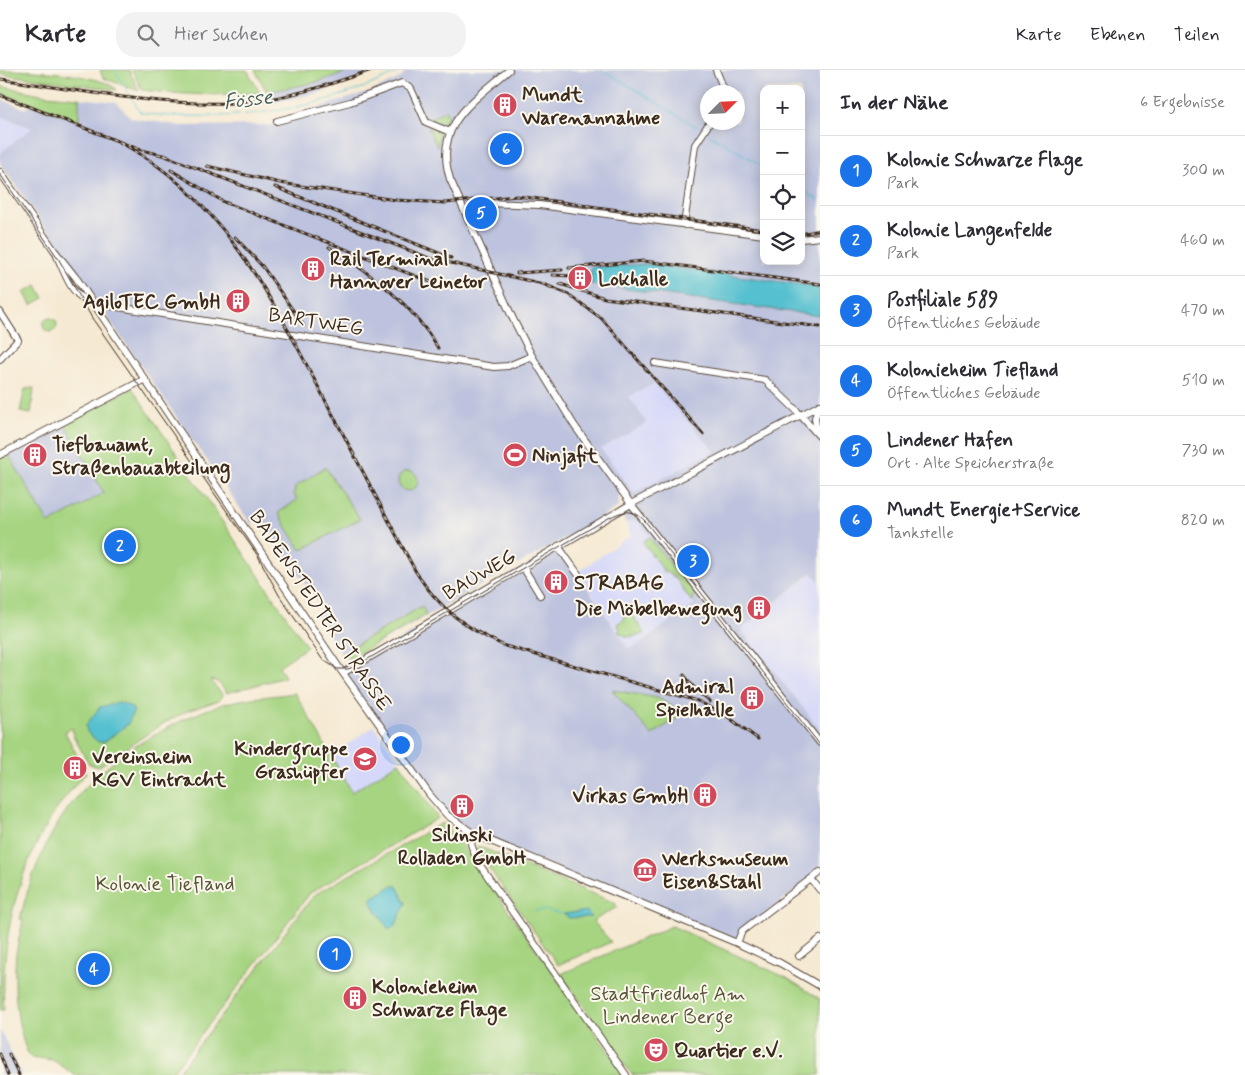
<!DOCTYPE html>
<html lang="de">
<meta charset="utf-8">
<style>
:root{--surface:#fff;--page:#f2f2f3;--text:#2b2b33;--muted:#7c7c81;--line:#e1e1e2;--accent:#1a73e8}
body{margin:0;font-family:Mynerve,sans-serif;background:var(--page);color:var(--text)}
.controls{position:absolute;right:15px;top:15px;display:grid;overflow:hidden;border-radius:10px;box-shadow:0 2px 12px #0003}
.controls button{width:45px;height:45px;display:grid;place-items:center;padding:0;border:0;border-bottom:1px solid var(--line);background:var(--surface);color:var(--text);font:25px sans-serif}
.compass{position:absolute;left:700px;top:15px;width:45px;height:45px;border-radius:50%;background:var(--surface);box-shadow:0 2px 12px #0003;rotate:66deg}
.you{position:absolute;left:400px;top:674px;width:18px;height:18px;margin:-12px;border:4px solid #fff;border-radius:50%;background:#1a73e8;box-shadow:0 0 0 8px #1a73e833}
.badge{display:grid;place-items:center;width:32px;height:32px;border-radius:50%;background:var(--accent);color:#fff;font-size:16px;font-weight:700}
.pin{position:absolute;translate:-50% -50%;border:2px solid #fff;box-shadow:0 1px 5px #0006}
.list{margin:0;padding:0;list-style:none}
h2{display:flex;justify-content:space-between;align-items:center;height:65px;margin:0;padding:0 20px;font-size:21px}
h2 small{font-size:16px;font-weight:400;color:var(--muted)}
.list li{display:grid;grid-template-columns:32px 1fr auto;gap:15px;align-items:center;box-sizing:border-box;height:70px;padding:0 20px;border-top:1px solid var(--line)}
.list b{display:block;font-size:19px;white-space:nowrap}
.list p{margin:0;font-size:16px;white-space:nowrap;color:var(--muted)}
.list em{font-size:16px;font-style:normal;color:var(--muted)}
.icon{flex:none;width:28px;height:28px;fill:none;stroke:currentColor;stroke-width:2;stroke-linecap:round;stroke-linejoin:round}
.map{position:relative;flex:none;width:820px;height:1005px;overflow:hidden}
header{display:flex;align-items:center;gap:30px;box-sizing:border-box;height:70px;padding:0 25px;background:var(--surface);border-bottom:1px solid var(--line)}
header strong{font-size:24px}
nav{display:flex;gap:28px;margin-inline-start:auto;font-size:18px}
.search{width:350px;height:45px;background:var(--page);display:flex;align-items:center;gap:12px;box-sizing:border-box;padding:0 18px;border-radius:20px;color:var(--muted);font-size:19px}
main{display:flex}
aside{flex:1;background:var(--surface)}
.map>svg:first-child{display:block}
.built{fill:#d5d8f9}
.industrial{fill:#bdc3de;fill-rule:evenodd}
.green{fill:#a6d481;stroke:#707f50}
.water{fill:#54c0cf;stroke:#487576}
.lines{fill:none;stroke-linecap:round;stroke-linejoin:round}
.stream{stroke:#54c0cf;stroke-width:1}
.minor-casing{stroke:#574739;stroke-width:8}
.minor{stroke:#fff;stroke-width:6}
.tram{stroke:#3b2a1e;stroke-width:1}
.rail-casing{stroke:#3b2a1e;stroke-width:3}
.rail{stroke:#fbf7ec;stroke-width:1;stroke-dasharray:4;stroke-linecap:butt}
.labels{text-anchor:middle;stroke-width:4;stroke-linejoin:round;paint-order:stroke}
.poi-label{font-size:20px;font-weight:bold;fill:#3b2a1e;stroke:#fbf7ec;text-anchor:start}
.street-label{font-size:20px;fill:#3b2a1e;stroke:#fbf7ec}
.park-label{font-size:20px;fill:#565437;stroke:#fbf7ec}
.water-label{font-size:21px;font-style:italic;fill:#445e5c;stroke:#fbf7ec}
</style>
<header>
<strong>Karte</strong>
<div class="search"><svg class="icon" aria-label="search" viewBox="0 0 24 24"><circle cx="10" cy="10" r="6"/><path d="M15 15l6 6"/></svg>Hier suchen</div>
<nav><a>Karte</a><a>Ebenen</a><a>Teilen</a></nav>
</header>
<main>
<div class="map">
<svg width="820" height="1005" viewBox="0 0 820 1005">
<rect width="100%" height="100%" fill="#fbf7ec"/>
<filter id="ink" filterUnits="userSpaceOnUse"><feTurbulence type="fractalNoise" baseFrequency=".02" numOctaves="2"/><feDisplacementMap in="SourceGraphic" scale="10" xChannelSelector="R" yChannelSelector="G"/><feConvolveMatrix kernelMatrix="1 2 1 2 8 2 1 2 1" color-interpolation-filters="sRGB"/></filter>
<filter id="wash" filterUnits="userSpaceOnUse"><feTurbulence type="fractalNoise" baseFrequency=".0096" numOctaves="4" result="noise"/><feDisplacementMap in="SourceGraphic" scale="20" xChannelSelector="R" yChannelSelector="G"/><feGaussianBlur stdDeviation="1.12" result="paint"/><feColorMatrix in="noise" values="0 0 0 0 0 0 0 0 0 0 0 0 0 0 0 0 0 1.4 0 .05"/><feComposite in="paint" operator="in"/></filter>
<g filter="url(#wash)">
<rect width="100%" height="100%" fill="#f5e9d2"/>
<path class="built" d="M0 46 32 58 0 83Z
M654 314 715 381 634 423 601 379 647 353 628 327Z
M633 450 639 452 652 468H647L643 472 665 503 667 502 677 510 694 535 634 578H628L578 502 631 465 626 453Z
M813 503 820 512V659L741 560Z
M374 656 399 692 352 723 331 686Z"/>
<path class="industrial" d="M354 0H381L318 23 285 30 272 32 267 22 313 13Z
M403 0H820V512L812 503 741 560 820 659V802L742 861 737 873 474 764 447 745 343 603 559 476 628 578 634 577 694 535 677 510 667 502 665 503 643 472 651 467 639 452 633 450 626 453 620 440 631 434 623 423 619 426 618 437 595 451 363 582 349 588 344 587 315 544 322 538 260 448 251 454 0 93V83L32 58 0 46V29L26 39 29 34 78 51 79 28 116 32 131 48 182 56 274 55 279 49 370 22 404 6ZM764 19H801V191H764ZM708 22H738V52H708ZM654 314 715 381 634 423 601 379 647 353 629 327Z
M65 354 104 423 49 454 8 384Z
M0 960 22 1005H0Z"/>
<path class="green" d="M0 0C24 0 103 3 117 20L0 4Z
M100 0H129L139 21 103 8Z
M132 0H247L260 23C220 26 182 25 142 20Z
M255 0H354L313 13 267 22Z
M0 16 46 25 79 28V51L0 23Z
M446 40 448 46 444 54 430 48Z
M428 58 440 63 437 77Z
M37 215 44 228 31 235 24 222Z
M43 255a7 7 0 1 1 14 0a7 7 0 1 1-14 0Z
M34 318 31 344 20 342 25 319Z
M132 318 307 577 279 596 285 607 227 623 218 612 210 610 222 624 220 630 187 641 159 656 98 697 89 694 74 667 72 658 65 662 86 703C25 767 0 853 4 940H0V389L8 384 49 454 104 423 65 354Z
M325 397 360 449 301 480 278 443 297 430 294 424 295 417Z
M398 411a10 10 0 1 1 20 0a10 10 0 1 1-20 0Z
M649 467 695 523 691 531 677 510 667 502 665 503 643 472Z
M422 536 426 545 355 586 349 588 341 584Z
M628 539 645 564 628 567 618 562 620 559 617 554 625 549 622 543Z
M612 620 658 628 684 643 652 665Z
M295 623 352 722 399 692 438 748 310 823 170 1005H75L53 990 30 987C16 962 13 913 16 884 18 872 21 861 23 850L20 849C42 760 80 705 161 661 184 649 209 637 235 631 254 627 275 626 295 623Z
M442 753 449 757 625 1005H176L314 825Z
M478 776 615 833 617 837 593 851 611 872 558 895 476 780Z
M672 856 787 908 820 929V1005H633L628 1000 561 904Z"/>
<path class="water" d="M647 194 820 217V246L591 214V197Z
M119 632 129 636 134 640 128 654 104 672H98L87 662 86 655 100 637Z
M393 815 397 816 406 833 395 856 389 860 371 832 372 828Z
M587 841 591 847 569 848 564 844Z"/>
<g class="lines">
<path class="stream" d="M115 0 140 42C156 46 174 46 190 46 262 48 337 34 402 0
M603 0 697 57
M709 64 764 97
M801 119 820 131
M535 841 546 840
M548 841 564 844"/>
</g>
</g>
<g filter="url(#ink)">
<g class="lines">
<defs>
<path id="minor" d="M509 0C473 32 433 54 450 109L513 249 532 286 574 355 631 434 820 673
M716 0 725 22
M277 51 350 32 402 13 411 19 426 52 450 62
M0 102 54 180 77 209 340 599 429 724 447 745 474 764 737 873 780 893 820 916
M465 142 486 133 539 135 764 165
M684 155 695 75 710 52
M801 169 820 167
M57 186C66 205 71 227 93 233L494 297 508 296 532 286
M0 242 18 270 0 289
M655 293 765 310 796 340 820 367
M817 362 815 348 819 335
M0 385 145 309
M558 476 578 504
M523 497 540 525
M343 603 631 434 820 335
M474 764 471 774 477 791 626 1005
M811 809 820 820
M737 873 742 861 820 802
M799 886 820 869"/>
</defs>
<use href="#minor" class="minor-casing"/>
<use href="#minor" class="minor"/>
<path class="tram" d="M0 104 58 188 92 248 258 486 279 525 322 589 337 599H348L356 596 605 450C621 441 632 437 645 451L820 675"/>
<defs>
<path id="rail" d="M0 9C77 20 156 36 234 33 282 30 327 16 371 0
M0 25 138 79 170 87
M121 73C221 125 274 232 324 328 355 386 385 445 416 502 439 539 467 559 505 576L698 631 728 647 758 669
M163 85 429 188 543 214 568 224 601 248 703 364
M207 96 280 113 396 130 445 133 517 126 764 160
M171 100 224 132 436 214
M275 117 451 188
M801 164 820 160
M235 167 263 197 304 256
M329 177C372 205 412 233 438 278
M569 198 644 191 820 214
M517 203 562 200
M553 205 571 206
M560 214 605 228 820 257
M684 605 695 619 710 632
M0 984 8 1005
M9 984 19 1005"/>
</defs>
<use href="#rail" class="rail-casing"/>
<use href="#rail" class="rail"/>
</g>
</g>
<defs>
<symbol id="building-disc" viewBox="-11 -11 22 22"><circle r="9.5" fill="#d1495b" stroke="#fbf7ec"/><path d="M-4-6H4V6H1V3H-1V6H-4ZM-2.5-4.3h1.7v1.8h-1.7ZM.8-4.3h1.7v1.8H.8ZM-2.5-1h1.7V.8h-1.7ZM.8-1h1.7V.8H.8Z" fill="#fff"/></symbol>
<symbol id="stadium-disc" viewBox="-11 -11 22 22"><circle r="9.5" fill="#d1495b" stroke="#fbf7ec"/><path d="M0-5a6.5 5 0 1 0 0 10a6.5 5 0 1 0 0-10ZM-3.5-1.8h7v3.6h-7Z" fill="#fff"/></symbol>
<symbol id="school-disc" viewBox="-11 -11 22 22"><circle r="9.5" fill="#d1495b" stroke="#fbf7ec"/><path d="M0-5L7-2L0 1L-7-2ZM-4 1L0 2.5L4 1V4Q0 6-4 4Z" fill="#fff"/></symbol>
<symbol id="museum-disc" viewBox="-11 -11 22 22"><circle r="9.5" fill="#d1495b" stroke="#fbf7ec"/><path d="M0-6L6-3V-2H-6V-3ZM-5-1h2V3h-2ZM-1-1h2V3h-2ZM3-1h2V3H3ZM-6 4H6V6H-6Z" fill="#fff"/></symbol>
<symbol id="theatre-disc" viewBox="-11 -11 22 22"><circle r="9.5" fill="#d1495b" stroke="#fbf7ec"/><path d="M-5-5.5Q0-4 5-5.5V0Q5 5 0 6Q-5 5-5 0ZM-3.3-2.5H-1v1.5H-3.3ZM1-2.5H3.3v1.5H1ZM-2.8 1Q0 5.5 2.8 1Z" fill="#fff"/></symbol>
</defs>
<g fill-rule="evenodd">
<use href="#building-disc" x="491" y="21" width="28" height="28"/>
<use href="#building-disc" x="299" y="185" width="28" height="28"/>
<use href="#building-disc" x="566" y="194" width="28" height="28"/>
<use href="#building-disc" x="224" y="217" width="28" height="28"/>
<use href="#building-disc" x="21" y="371" width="28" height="28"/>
<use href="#stadium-disc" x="501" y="371" width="28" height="28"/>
<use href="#building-disc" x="542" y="498" width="28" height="28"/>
<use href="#building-disc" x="745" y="524" width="28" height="28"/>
<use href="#building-disc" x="738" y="614" width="28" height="28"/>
<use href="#school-disc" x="351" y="675" width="28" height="28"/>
<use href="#building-disc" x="61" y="684" width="28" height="28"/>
<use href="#building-disc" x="691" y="711" width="28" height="28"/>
<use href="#building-disc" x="448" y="722" width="28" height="28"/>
<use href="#museum-disc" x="631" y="786" width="28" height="28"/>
<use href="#building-disc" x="341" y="914" width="28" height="28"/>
<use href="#theatre-disc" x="642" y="966" width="28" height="28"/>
</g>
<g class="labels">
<g class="poi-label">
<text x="522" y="31">Mundt<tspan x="522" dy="23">Warenannahme</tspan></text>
<text x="330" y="195">Rail Terminal<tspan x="330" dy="23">Hannover Leinetor</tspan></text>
<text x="598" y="215">Lokhalle</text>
<text x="220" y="238" text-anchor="end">AgiloTEC GmbH</text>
<text x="52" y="381">Tiefbauamt,<tspan x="52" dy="23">Straßenbauabteilung</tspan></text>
<text x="532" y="392">Ninjafit</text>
<text x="574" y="519">STRABAG</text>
<text x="742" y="545" text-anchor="end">Die Möbelbewegung</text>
<text x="734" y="623" text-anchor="end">Admiral<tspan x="734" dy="23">Spielhalle</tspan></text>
<text x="348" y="685" text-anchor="end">Kindergruppe<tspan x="348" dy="23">Grashüpfer</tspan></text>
<text x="92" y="693">Vereinsheim<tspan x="92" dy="23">KGV Eintracht</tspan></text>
<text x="688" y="732" text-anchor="end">Virkas GmbH</text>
<text x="462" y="771" text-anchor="middle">Silinski<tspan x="462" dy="23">Rolladen GmbH</tspan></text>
<text x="662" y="795">Werksmuseum<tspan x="662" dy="23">Eisen&amp;Stahl</tspan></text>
<text x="372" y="923">Kolonieheim<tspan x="372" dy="23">Schwarze Flage</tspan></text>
<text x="674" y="987">Quartier e.V.</text>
</g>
<g class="street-label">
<text transform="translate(316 251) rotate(9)" y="7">BARTWEG</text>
<text transform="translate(479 504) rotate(-30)" y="7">BAUWEG</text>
<text transform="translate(321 540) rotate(56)" y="7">BADENSTEDTER STRASSE</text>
</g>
<g class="park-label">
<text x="165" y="820">Kolonie Tiefland</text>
<text x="668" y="930">Stadtfriedhof Am<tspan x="668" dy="23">Lindener Berge</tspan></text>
</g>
<g class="water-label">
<text transform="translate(248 29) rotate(-7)" y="7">Fösse</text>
</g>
</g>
</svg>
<div class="controls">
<button>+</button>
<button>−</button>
<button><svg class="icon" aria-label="locate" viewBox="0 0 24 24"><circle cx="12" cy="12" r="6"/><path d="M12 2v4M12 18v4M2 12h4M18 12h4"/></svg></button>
<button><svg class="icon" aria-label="layers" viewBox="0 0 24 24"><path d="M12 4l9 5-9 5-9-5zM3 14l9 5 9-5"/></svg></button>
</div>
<svg class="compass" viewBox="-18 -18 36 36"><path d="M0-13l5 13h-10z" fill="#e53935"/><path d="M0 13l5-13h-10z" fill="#7c7c81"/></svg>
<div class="you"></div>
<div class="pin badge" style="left:335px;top:884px">1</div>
<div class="pin badge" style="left:120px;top:476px">2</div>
<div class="pin badge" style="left:693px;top:491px">3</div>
<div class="pin badge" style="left:94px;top:899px">4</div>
<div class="pin badge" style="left:481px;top:143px">5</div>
<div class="pin badge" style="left:506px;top:79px">6</div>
</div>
<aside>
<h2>In der Nähe<small>6 Ergebnisse</small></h2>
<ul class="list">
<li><span class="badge">1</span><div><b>Kolonie Schwarze Flage</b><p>Park</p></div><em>300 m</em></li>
<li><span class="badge">2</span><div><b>Kolonie Langenfelde</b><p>Park</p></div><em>460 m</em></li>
<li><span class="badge">3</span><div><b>Postfiliale 589</b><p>Öffentliches Gebäude</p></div><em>470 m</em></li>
<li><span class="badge">4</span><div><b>Kolonieheim Tiefland</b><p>Öffentliches Gebäude</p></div><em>510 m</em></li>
<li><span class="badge">5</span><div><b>Lindener Hafen</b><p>Ort · Alte Speicherstraße</p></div><em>730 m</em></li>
<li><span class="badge">6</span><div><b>Mundt Energie+Service</b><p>Tankstelle</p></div><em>820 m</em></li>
</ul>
</aside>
</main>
